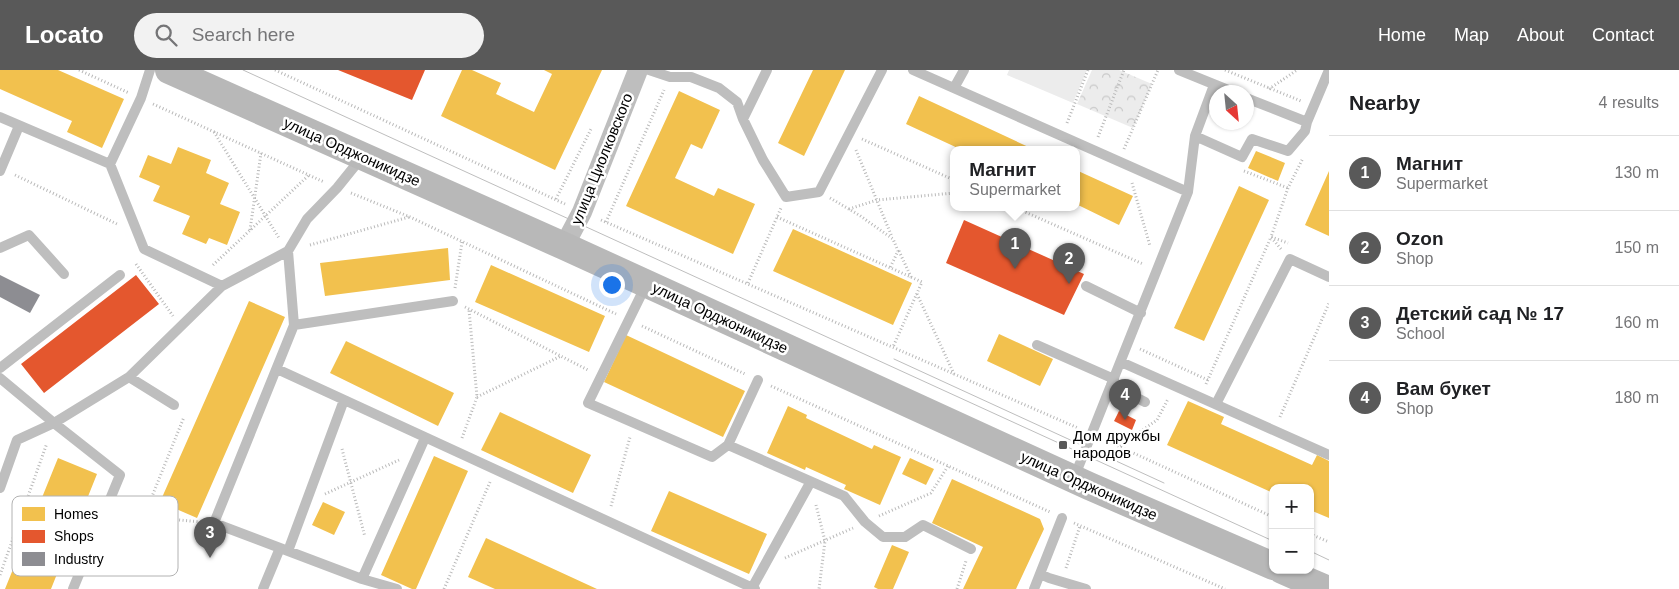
<!DOCTYPE html>
<meta charset="utf-8">
<style>
:root{--surface:#fff;--page:#f2f2f2;--text:#202124;--muted:#757577;--line:#e0e0e0;--accent:#595959}
body{margin:0;font-family:Helvetica,sans-serif;background:var(--page);color:var(--text)}
.controls{position:absolute;right:15px;bottom:15px;display:grid;overflow:hidden;border-radius:10px;box-shadow:0 1px 4px #0004}
.controls button{width:45px;height:45px;display:grid;place-items:center;padding:0;border:0;border-bottom:1px solid var(--line);background:var(--surface);color:var(--text);font:25px sans-serif}
.compass{position:absolute;left:1209px;top:15px;width:45px;height:45px;border-radius:50%;background:var(--surface);box-shadow:0 1px 4px #0004;rotate:153deg}
.you{position:absolute;left:611px;top:214px;width:18px;height:18px;margin:-12px;border:4px solid #fff;border-radius:50%;background:#1a73e8;box-shadow:0 0 0 8px #1a73e833}
.badge{display:grid;place-items:center;width:32px;height:32px;border-radius:50%;background:var(--accent);color:#fff;font-size:16px;font-weight:700}
.pin{position:absolute;translate:-50% -41px;filter:drop-shadow(0 1px 2px #0008)}
.pin::after{content:'';position:absolute;top:26px;width:18px;height:15px;background:inherit;clip-path:polygon(0 0,100% 0,50% 100%)}
.popup{position:absolute;left:950px;top:76px;width:130px;height:65px;box-sizing:border-box;display:grid;place-content:center;border-radius:10px;background:var(--surface);filter:drop-shadow(0 1px 4px #0005);font-size:16px;white-space:nowrap;color:var(--muted)}
.popup b{font-size:19px;color:var(--text)}
.popup::after{content:'';position:absolute;left:50%;top:100%;margin-left:-10px;border:10px solid transparent;border-top-color:var(--surface)}
.list{margin:0;padding:0;list-style:none}
h2{display:flex;justify-content:space-between;align-items:center;height:65px;margin:0;padding:0 20px;font-size:21px}
h2 small{font-size:16px;font-weight:400;color:var(--muted)}
.list li{display:grid;grid-template-columns:32px 1fr auto;gap:15px;align-items:center;box-sizing:border-box;height:75px;padding:0 20px;border-top:1px solid var(--line)}
.list b{display:block;font-size:19px;white-space:nowrap}
.list p{margin:0;font-size:16px;white-space:nowrap;color:var(--muted)}
.list em{font-size:16px;font-style:normal;color:var(--muted)}
.icon{flex:none;width:28px;height:28px;fill:none;stroke:currentColor;stroke-width:2;stroke-linecap:round;stroke-linejoin:round}
.map{position:relative;flex:none;width:1329px;height:519px;overflow:hidden}
header{display:flex;align-items:center;gap:30px;box-sizing:border-box;height:70px;padding:0 25px;background:var(--accent);color:#fff}
header strong{font-size:24px}
nav{display:flex;gap:28px;margin-inline-start:auto;font-size:18px}
.search{width:350px;height:45px;background:var(--page);display:flex;align-items:center;gap:12px;box-sizing:border-box;padding:0 18px;border-radius:28px;color:var(--muted);font-size:19px}
main{display:flex}
aside{flex:1;background:var(--surface)}
.map>svg:first-child{display:block}
.grass{fill:#ececec}
.forest{fill:url(#forest-crowns)}
.homes{fill:#f2c14e}
.shops{fill:#e4572e}
.industry{fill:#8d8d92}
.lines{fill:none;stroke-linecap:round;stroke-linejoin:round}
.path{stroke:#b9b9b9;stroke-width:3;stroke-dasharray:1 2.5;stroke-linecap:butt}
.service{stroke:#bebebe;stroke-width:10}
.minor{stroke:#bebebe;stroke-width:20}
.secondary{stroke:#b8b8b8;stroke-width:28}
.tram{stroke:#bebebe;stroke-width:1}
.poi-dot{fill:#595959;stroke:#fff;stroke-width:2}
.labels{text-anchor:middle;stroke-width:5;stroke-linejoin:round;paint-order:stroke}
.street-label{font-size:15px;fill:#000;stroke:#fff}
.poi-label{font-size:15px;fill:#000;stroke:#fff;text-anchor:start}
.key{fill:#fff;stroke:#b2b2b2;stroke-width:1}
.key-label{font-size:14px;fill:#000}
</style>
<header>
<strong>Locato</strong>
<div class="search"><svg class="icon" aria-label="search" viewBox="0 0 24 24"><circle cx="10" cy="10" r="6"/><path d="M15 15l6 6"/></svg>Search here</div>
<nav><a>Home</a><a>Map</a><a>About</a><a>Contact</a></nav>
</header>
<main>
<div class="map">
<svg width="1329" height="519" viewBox="0 0 1329 519">
<defs>
<pattern id="forest-crowns" width="20" height="18" patternUnits="userSpaceOnUse" patternTransform="scale(1.25)"><rect width="20" height="18" fill="#ececec"/><path d="M2 6a3 3 0 1 1 6 0M12 15a3 3 0 1 1 6 0" fill="none" stroke="#c9c9c9"/></pattern>
</defs>
<rect width="100%" height="100%" fill="#fff"/>
<path class="grass" d="M1009 0H1087L1073 33 1007 5Z"/>
<path class="forest" d="M1092 0H1119L1152 14 1133 58 1077 34Z"/>
<path class="homes" d="M0 0H58L124 29 102 78 67 62 72 51 0 19Z
M462 0H472L501 13 496 24 534 42 552 4 544 0H602L555 100 441 46Z
M813 0H845L804 86 778 73Z
M679 21 720 40 702 79 691 74 675 108 714 126 718 118 755 134 733 184 626 136Z
M919 26 1035 80H962L906 54Z
M178 77 211 90 206 103 229 113 220 134 240 142 227 175 209 168 206 174 182 164 190 146 153 131 160 116 139 107 148 85 171 94Z
M1256 81 1285 93 1278 111 1248 98Z
M1076 100 1133 126 1119 155 1076 134Z
M1329 101V166L1305 155Z
M1239 116 1269 130 1204 271 1174 258Z
M793 159 912 213 893 255 773 201Z
M448 178 450 210 325 226 320 193Z
M491 195 605 246 589 282 475 232Z
M249 231 285 247 197 448 160 432Z
M999 264 1053 289 1040 316 987 291Z
M626 265 745 321 723 367 604 312Z
M346 271 454 323 438 356 330 303Z
M1188 331 1224 347 1221 354 1312 395 1317 385 1329 391V448L1310 440V418H1273V423L1167 375Z
M788 336 807 345 806 348 872 379 874 375 901 387 880 435 844 419 846 415 806 397 805 400 767 383Z
M500 342 591 385 573 423 481 380Z
M434 386 468 401 416 519H412L381 505Z
M58 388 97 404 51 519H5Z
M910 388 934 399 926 415 902 404Z
M952 409 1040 449 1044 459 1016 519H963L983 477 932 453Z
M669 421 767 464 749 504 651 461Z
M323 432 345 442 334 465 312 455Z
M486 468 597 519H495L468 507Z
M892 475 909 482 893 519H878L874 517Z"/>
<path class="shops" d="M338 0H425L412 30Z
M964 150 1084 204 1064 245 946 193Z
M136 205 159 234 44 323 21 294Z
M1119 341 1136 350 1132 360 1114 351Z"/>
<path class="industry" d="M0 205 40 225 30 243 0 227Z"/>
<g class="lines">
<path class="path" d="M79 0 129 23
M275 0 565 134
M1225 0 1301 31
M1269 19 1297 0
M153 34 324 112
M1067 53 1088 0
M214 62 279 168
M1098 67 1124 0
M862 69 954 110
M1124 79 1158 0
M856 80 892 167
M1244 101 1288 118
M15 105 117 154
M1132 113 1150 176
M351 123 410 147 616 244
M830 128 859 145 893 169 898 181 890 198
M556 129 591 59
M1016 138 1143 194
M849 139 877 130 954 123
M777 147 922 212 893 277
M601 150 1078 358
M606 152 664 20
M250 160 261 83
M310 175 409 147
M1281 179 1271 167 1288 118 1303 88
M899 181 911 207
M136 194 173 246
M213 195 309 105
M748 213 781 138
M455 218 462 172
M917 224 954 304
M465 237 588 300
M642 256 745 304
M1140 279 1208 310
M1206 314 1271 167 1288 173
M771 316 1050 442
M477 327 561 286
M1280 347 1329 233
M462 368 477 327 469 240
M1105 370 1273 447
M1120 376 1157 350 1168 329
M342 379 365 467
M325 424 399 390
M816 435 825 471 819 519
M611 436 630 367
M121 438 158 448 201 452
M145 444 184 347
M879 446 931 423 948 396
M1074 453 1225 519
M1310 464 1329 472
M785 488 853 458
M1066 498 1080 456
M0 505 47 373
M444 519 490 412
M957 519 966 491"/>
<path class="service" d="M150 0 141 28 110 94 144 179 222 216
M649 0 670 7H691L719 18 737 32 743 49
M767 0 743 49 763 90 786 127 819 122 882 0
M913 0 1188 122
M1179 0 1233 22
M954 18 964 0
M1246 28 1307 52 1329 0
M0 47 110 94
M1195 66 1242 87 1252 69 1288 81 1305 61 1307 52
M0 101 19 56
M0 178 29 165 64 204
M288 181 294 255 214 453 362 509 397 519
M646 215 588 333 712 387 728 375 844 426 865 452 883 467H905L923 455 971 479
M1086 216 1141 243
M294 255 453 231
M1037 275 1114 309
M1121 292 1329 385
M0 298 120 205
M277 299 755 519
M129 307 174 335
M0 308 54 353 120 405 73 519
M1111 315 1145 332
M1216 334 1290 189 1329 207
M728 375 758 310
M1074 408 1188 122 1195 66 1214 15
M0 418 17 370 54 353 129 307 222 216 288 181 307 149 337 118 362 87
M288 481 344 330
M1040 504 1049 508 1086 519
M362 509 425 368
M263 519 280 478
M749 519 752 518 810 413
M1034 519 1062 448"/>
<path class="minor" d="M564 176 582 142 638 0"/>
<path class="secondary" d="M169 0 564 176 1089 416 1273 496
M1282 500 1326 519"/>
<path class="tram" d="M243 0 1273 471
M894 289 1164 413
M1310 481 1329 490"/>
</g>
<rect class="poi-dot" x="1058" y="370" width="10" height="10" rx="2.5"/>
<g class="labels">
<g class="street-label">
<text transform="translate(352 82) rotate(24)" y="5">улица Орджоникидзе</text>
<text transform="translate(602 89) rotate(-68)" y="5">улица Циолковского</text>
<text transform="translate(720 248) rotate(25)" y="5">улица Орджоникидзе</text>
<text transform="translate(1089 416) rotate(24)" y="5">улица Орджоникидзе</text>
</g>
<g class="poi-label">
<text x="1073" y="371">Дом дружбы<tspan x="1073" dy="17">народов</tspan></text>
</g>
</g>
<rect x="12" y="426" width="166" height="80" rx="8" class="key"/>
<rect x="22" y="437" width="23" height="14" fill="#f2c14e"/>
<rect x="22" y="460" width="23" height="13" fill="#e4572e"/>
<rect x="22" y="482" width="23" height="14" fill="#8d8d92"/>
<g class="key-label">
<text x="54" y="449">Homes</text>
<text x="54" y="471">Shops</text>
<text x="54" y="494">Industry</text>
</g>
</svg>
<div class="controls">
<button>+</button>
<button>−</button>
</div>
<svg class="compass" viewBox="-18 -18 36 36"><path d="M0-13l5 13h-10z" fill="#e53935"/><path d="M0 13l5-13h-10z" fill="#757577"/></svg>
<div class="you"></div>
<div class="pin badge" style="left:1015px;top:199px">1</div>
<div class="popup"><b>Магнит</b>Supermarket</div>
<div class="pin badge" style="left:1069px;top:214px">2</div>
<div class="pin badge" style="left:210px;top:488px">3</div>
<div class="pin badge" style="left:1125px;top:350px">4</div>
</div>
<aside>
<h2>Nearby<small>4 results</small></h2>
<ul class="list">
<li><span class="badge">1</span><div><b>Магнит</b><p>Supermarket</p></div><em>130 m</em></li>
<li><span class="badge">2</span><div><b>Ozon</b><p>Shop</p></div><em>150 m</em></li>
<li><span class="badge">3</span><div><b>Детский сад № 17</b><p>School</p></div><em>160 m</em></li>
<li><span class="badge">4</span><div><b>Вам букет</b><p>Shop</p></div><em>180 m</em></li>
</ul>
</aside>
</main>
